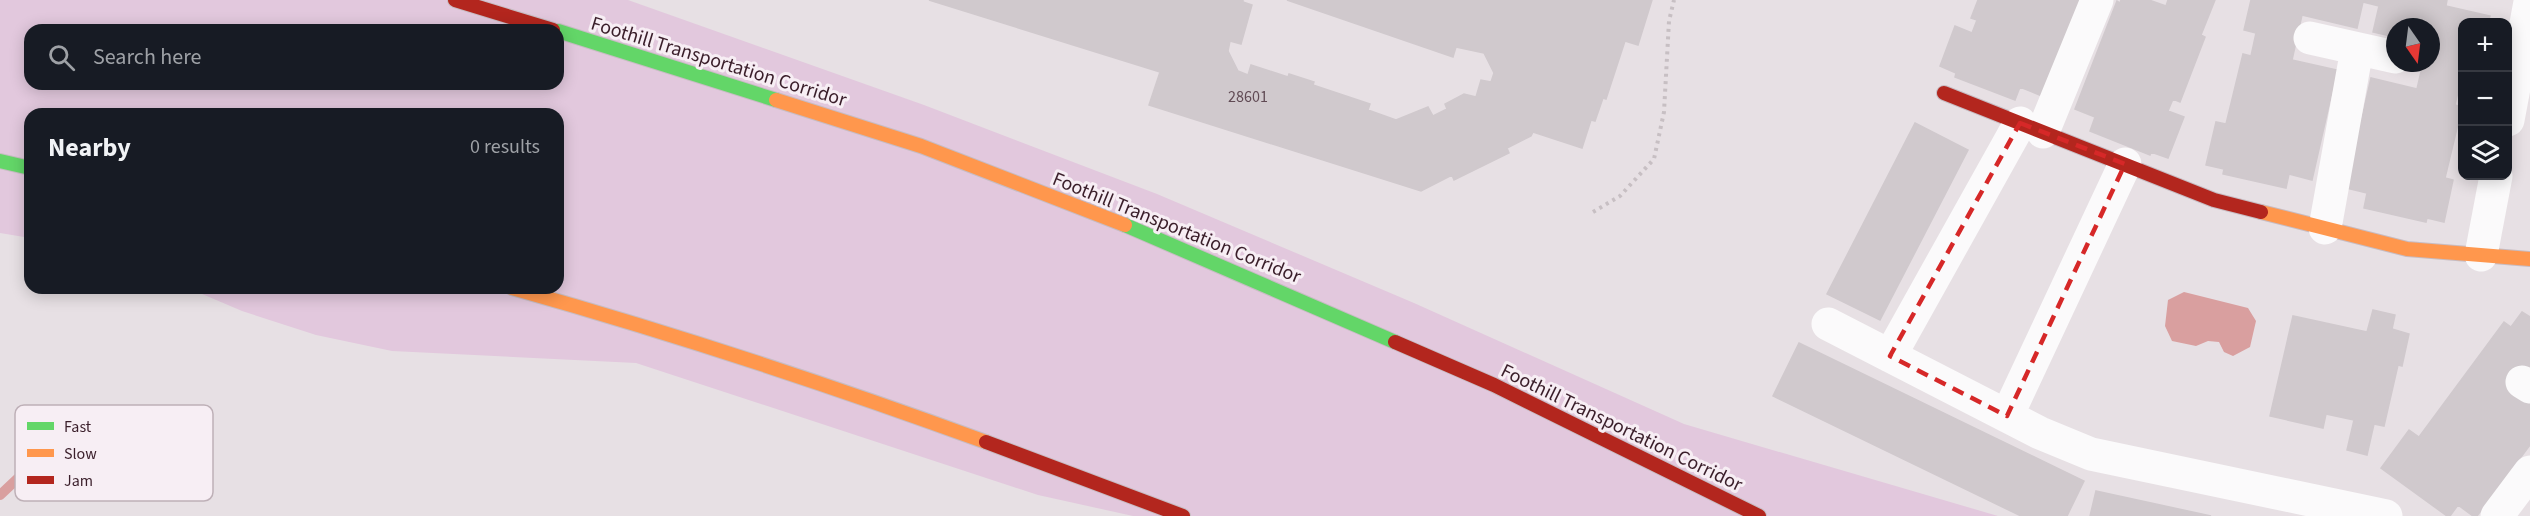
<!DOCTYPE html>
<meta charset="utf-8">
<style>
:root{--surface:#171b24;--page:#20242c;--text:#f1f3f6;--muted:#9ea1a6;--line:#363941}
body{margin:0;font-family:"Source Sans 3",sans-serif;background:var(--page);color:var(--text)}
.controls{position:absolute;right:18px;top:18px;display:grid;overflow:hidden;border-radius:12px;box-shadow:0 3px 15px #0003}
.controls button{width:54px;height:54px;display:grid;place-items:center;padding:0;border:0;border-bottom:2px solid var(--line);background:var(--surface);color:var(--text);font:30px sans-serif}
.compass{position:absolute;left:2386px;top:18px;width:54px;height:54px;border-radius:50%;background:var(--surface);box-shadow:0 3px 15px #0003;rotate:166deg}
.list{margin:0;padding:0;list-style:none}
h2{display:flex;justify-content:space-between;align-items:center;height:78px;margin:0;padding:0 24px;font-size:26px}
h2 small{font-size:20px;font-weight:400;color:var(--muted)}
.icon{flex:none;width:33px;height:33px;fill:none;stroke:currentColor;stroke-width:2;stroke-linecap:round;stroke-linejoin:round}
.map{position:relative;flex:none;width:2530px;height:516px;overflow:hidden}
.search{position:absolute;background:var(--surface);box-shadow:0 3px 15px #0003;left:24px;top:24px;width:540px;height:66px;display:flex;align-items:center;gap:15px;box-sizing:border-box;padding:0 21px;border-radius:18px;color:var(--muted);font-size:22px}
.panel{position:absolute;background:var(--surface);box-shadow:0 3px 15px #0003;left:24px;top:108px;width:540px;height:186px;border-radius:18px}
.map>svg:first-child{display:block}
.green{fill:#e2c8dd;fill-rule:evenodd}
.water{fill:#d99f9f}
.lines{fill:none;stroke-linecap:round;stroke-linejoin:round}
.stream{stroke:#d99f9f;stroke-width:10}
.building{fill:#d0c9cd;stroke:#d0c9cd;stroke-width:1.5}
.fast-casing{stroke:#c7bcc2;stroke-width:16}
.slow-casing{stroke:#c7bcc2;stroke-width:16}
.jam-casing{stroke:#c7bcc2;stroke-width:16}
.path{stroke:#c7bfc3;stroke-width:4;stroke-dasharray:3 4.5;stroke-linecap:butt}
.street{stroke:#fbfafb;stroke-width:33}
.fast{stroke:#63d668;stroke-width:14}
.slow{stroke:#ff974d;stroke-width:14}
.jam{stroke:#b3261e;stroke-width:14}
.marked{fill:none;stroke:#d62828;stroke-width:4.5;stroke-dasharray:12 8;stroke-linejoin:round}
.labels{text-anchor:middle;stroke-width:6;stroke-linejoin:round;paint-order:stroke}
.number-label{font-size:16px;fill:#604a54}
.street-label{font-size:20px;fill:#3a1e2a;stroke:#f7eef4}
.key{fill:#f7eef4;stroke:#beb0b7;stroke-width:1.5}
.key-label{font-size:16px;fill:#3a1e2a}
</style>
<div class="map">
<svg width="2530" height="516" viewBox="0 0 2530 516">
<rect width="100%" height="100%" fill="#e7e0e4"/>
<path class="green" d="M0 0H628L924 105 1157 194 1414 303 1684 424 1998 516H1133L1038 495 636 363 392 351 316 335 242 311 188 288H558V114H30V238L0 233ZM30 30H558V84H30Z"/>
<path class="water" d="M2184 292 2248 308 2256 321 2250 347 2233 356 2224 352 2219 342 2208 341 2196 346 2172 341 2165 326 2168 300Z"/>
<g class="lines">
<path class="stream" d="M0 495 85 415"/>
</g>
<path class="building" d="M929 0H1243V2L1252 5 1241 44 1230 41 1228 51 1238 71 1248 75 1251 65 1288 77 1289 74 1314 82 1313 85 1370 104 1368 110 1396 120 1428 107 1433 116 1447 109 1445 104 1464 94 1476 97 1481 80 1491 82 1494 73 1484 53 1456 47 1453 57 1287 0H1652L1638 45 1625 41 1606 99 1603 98 1595 121 1591 120 1582 148 1533 132 1531 136 1507 148 1509 153 1454 180 1452 175 1421 191 1149 105 1160 72Z
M1978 0H2080L2042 96 2020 87 2015 100 1955 77 1956 73 1940 66 1955 26 1972 33 1977 20 1971 18Z
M2121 0H2149L2166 6 2168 0H2215L2201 35 2205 37 2180 102 2173 99 2168 111 2184 117 2168 158 2151 152 2150 155 2090 131 2095 117 2075 109 2117 1 2120 3Z
M2251 0H2447L2446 6 2490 16 2488 22H2462V88L2459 87 2455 105 2462 107 2445 178 2453 180 2444 222 2427 218 2426 222 2364 208 2367 193 2346 188 2371 78 2417 89 2423 63H2431V27H2395V37L2373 32 2379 6 2363 2 2357 28 2302 15 2292 60 2337 70 2312 180 2289 174 2286 188 2223 174 2224 169 2206 165 2216 122 2226 124 2243 54 2251 56 2256 33 2244 30Z
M1915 123 1968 150 1880 320 1827 294Z
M2373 310 2395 315 2392 329 2409 334 2402 366 2398 365 2384 426 2374 424 2367 455 2347 450 2354 420 2326 414 2323 428 2270 416 2293 316 2367 332Z
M2522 312 2530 317V445L2477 516H2473L2458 505 2450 516H2447L2381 468 2409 430 2419 437 2504 322 2511 327Z
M1799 343 2084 481 2067 516H2021L1773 396Z
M2096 491 2211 516H2090Z"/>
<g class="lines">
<defs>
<path id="fast" d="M558 31 776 100
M0 161 30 168
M1125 225 1395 342"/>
<path id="slow" d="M776 100 921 146 1125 225
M2261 212 2407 249 2530 259
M512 288C672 333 830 385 986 442"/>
<path id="jam" d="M455 0 553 30
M1944 93 2214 200 2261 212
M1395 342 1494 385 1759 516
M986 442 1183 516"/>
</defs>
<use href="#fast" class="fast-casing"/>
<use href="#slow" class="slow-casing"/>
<use href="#jam" class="jam-casing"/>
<path class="path" d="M1593 212 1620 196 1654 159 1664 112 1669 21 1674 0"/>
<path class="street" d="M2310 38 2395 57
M2508 120 2530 2
M2043 132 2097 0
M2325 228 2357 49
M2481 255 2496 176
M1828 324 2040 433 2091 454 2386 516
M1890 356 2020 123
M2522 382 2530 387
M2007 416 2125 164
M2497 516 2530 472"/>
<use href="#fast" class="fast"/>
<use href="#slow" class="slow"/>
<use href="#jam" class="jam"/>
</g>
<path class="marked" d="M2020 123 2125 164 2007 416 1890 356Z"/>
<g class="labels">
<g class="number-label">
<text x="1248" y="102">28601</text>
</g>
<g class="street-label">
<text transform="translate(719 61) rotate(17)" y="7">Foothill Transportation Corridor</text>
<text transform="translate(1177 227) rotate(22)" y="7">Foothill Transportation Corridor</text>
<text transform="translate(1622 427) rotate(26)" y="7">Foothill Transportation Corridor</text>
</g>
</g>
<rect x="15" y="405" width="198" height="96" rx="9" class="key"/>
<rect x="27" y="422" width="27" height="8" fill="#63d668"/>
<rect x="27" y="449" width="27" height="8" fill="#ff974d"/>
<rect x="27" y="476" width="27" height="8" fill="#b3261e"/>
<g class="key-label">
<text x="64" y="432">Fast</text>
<text x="64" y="459">Slow</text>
<text x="64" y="486">Jam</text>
</g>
</svg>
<div class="controls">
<button>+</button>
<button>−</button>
<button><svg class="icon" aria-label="layers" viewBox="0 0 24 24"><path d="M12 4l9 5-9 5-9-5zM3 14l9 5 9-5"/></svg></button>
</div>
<svg class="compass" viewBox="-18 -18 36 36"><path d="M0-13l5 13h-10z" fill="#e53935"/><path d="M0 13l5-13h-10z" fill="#9ea1a6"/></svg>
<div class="search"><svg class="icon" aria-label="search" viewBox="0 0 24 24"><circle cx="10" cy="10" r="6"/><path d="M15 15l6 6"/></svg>Search here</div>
<section class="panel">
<h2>Nearby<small>0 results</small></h2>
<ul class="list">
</ul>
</section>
</div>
